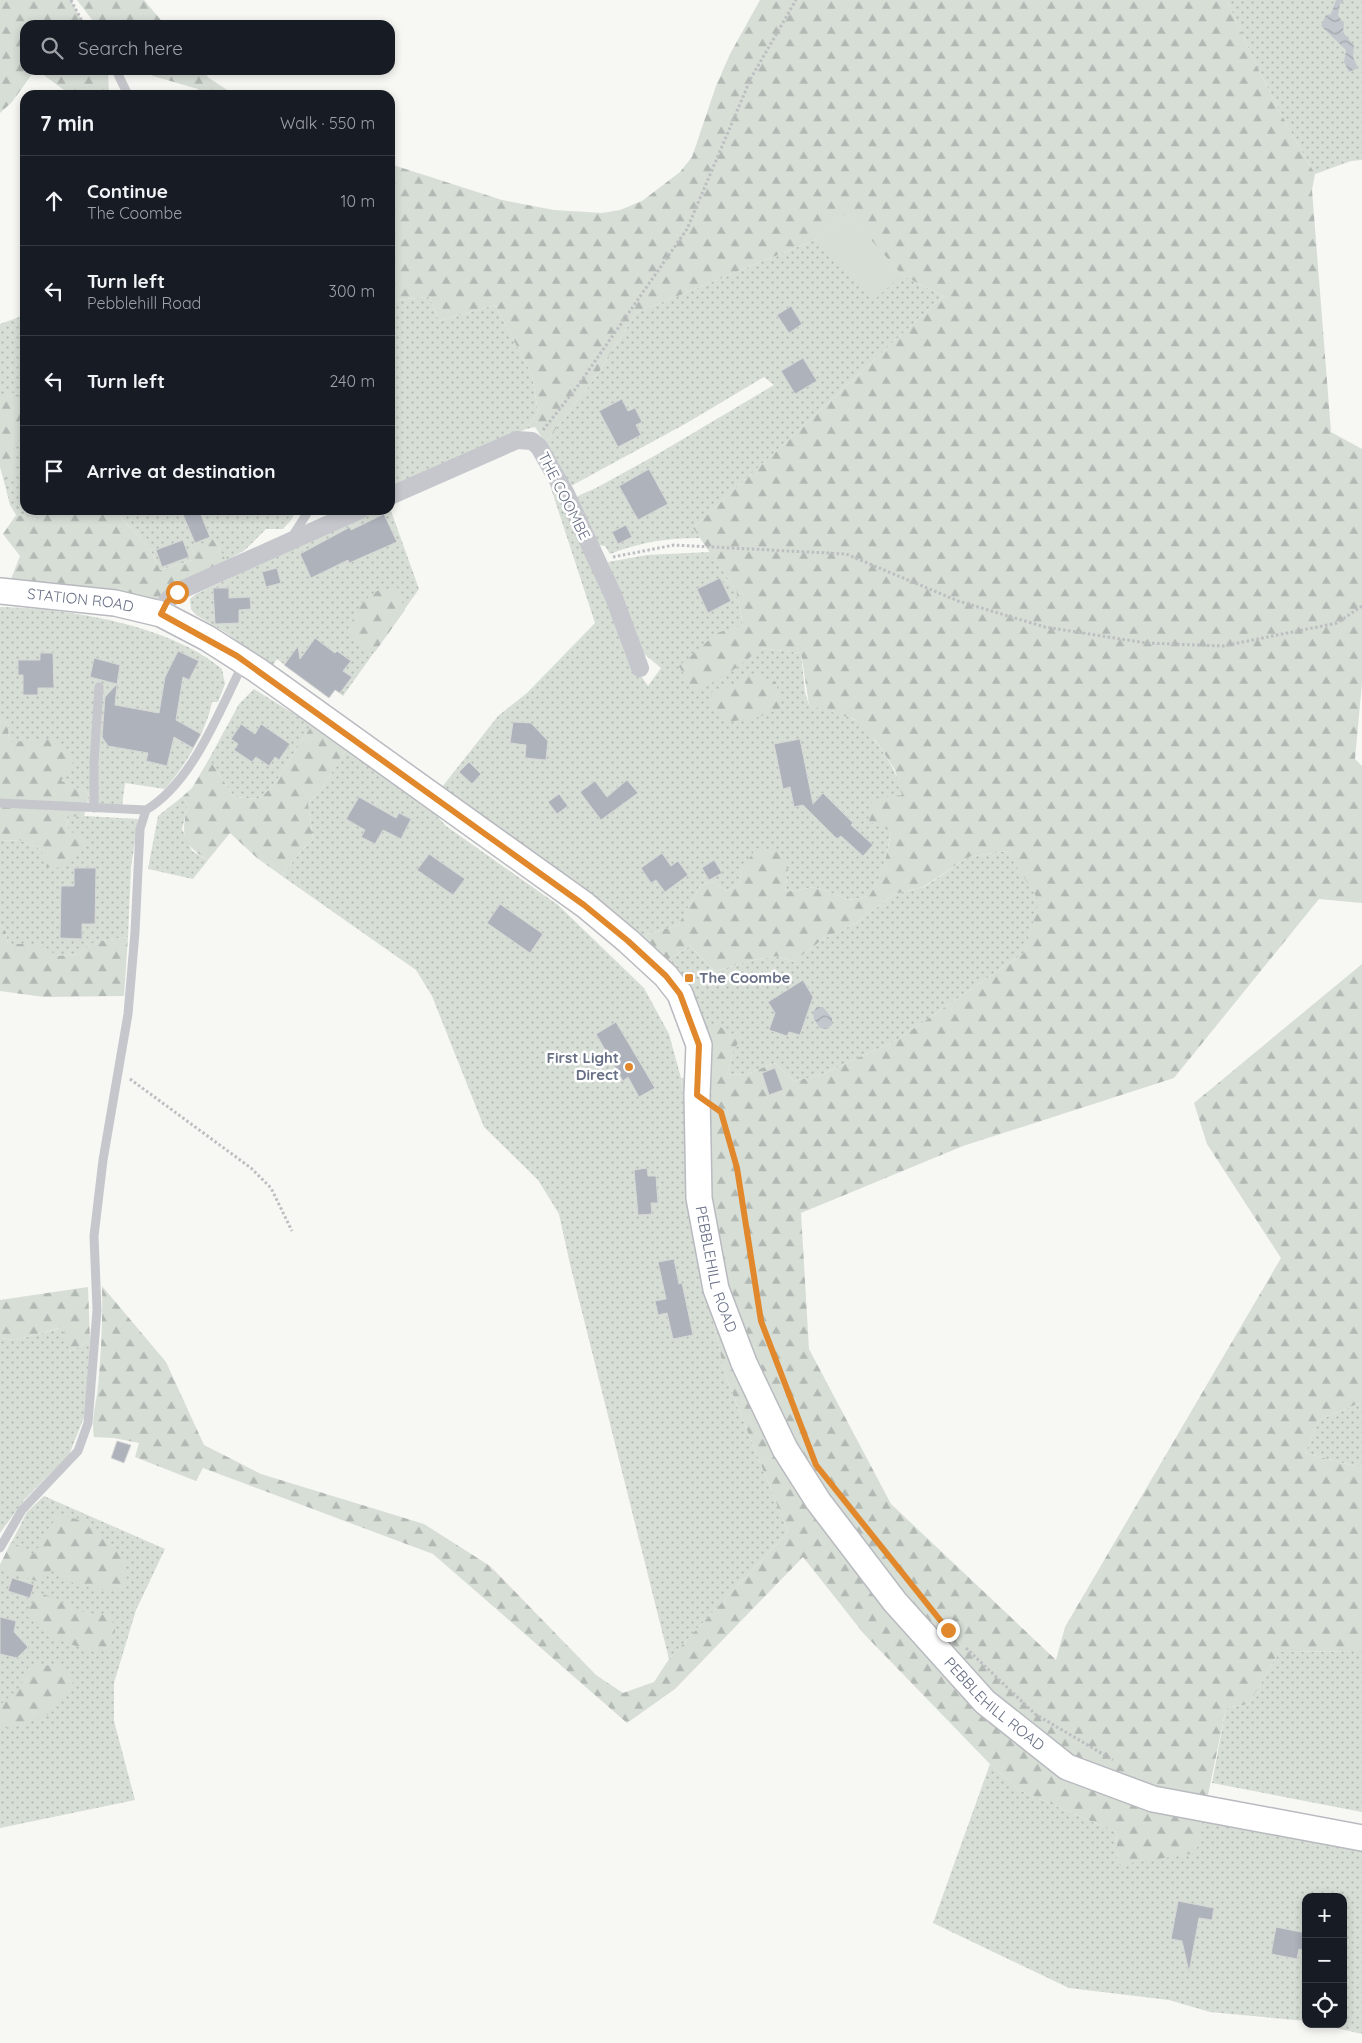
<!DOCTYPE html>
<meta charset="utf-8">
<style>
:root{--surface:#171b24;--page:#242831;--text:#f1f3f6;--muted:#9ea1a6;--line:#363941}
body{margin:0;font-family:Quicksand,sans-serif;background:var(--page);color:var(--text)}
.controls{position:absolute;right:15px;bottom:15px;display:grid;overflow:hidden;border-radius:10px;box-shadow:0 2px 8px #0003}
.controls button{width:45px;height:45px;display:grid;place-items:center;padding:0;border:0;border-bottom:1px solid var(--line);background:var(--surface);color:var(--text);font:25px sans-serif}
.stop{position:absolute;width:15px;height:15px;margin:-11px;border:4px solid #e0882b;border-radius:50%;background:#fff}
.stop.end{background:#e0882b;border-color:#fff;box-shadow:0 1px 5px #0008}
.list{margin:0;padding:0;list-style:none}
h2{display:flex;justify-content:space-between;align-items:center;height:65px;margin:0;padding:0 20px;font-size:21px}
h2 small{font-size:16px;font-weight:400;color:var(--muted)}
.list li{display:grid;grid-template-columns:32px 1fr auto;gap:15px;align-items:center;box-sizing:border-box;height:90px;padding:0 20px;border-top:1px solid var(--line)}
.list b{display:block;font-size:19px;white-space:nowrap}
.list p{margin:0;font-size:16px;white-space:nowrap;color:var(--muted)}
.list em{font-size:16px;font-style:normal;color:var(--muted)}
.icon{flex:none;width:28px;height:28px;fill:none;stroke:currentColor;stroke-width:2;stroke-linecap:round;stroke-linejoin:round}
.map{position:relative;flex:none;width:1362px;height:2043px;overflow:hidden}
.search{position:absolute;background:var(--surface);box-shadow:0 2px 8px #0003;left:20px;top:20px;width:375px;height:55px;display:flex;align-items:center;gap:12px;box-sizing:border-box;padding:0 18px;border-radius:15px;color:var(--muted);font-size:19px}
.panel{position:absolute;background:var(--surface);box-shadow:0 2px 8px #0003;left:20px;top:90px;width:375px;height:425px;border-radius:15px}
.map>svg:first-child{display:block}
.grass{fill:url(#grass-dots)}
.forest{fill:url(#forest-firs)}
.park{fill:#d7ded6}
.water{fill:url(#water-waves)}
.building{fill:#aeb2bb;stroke:#d8d9d7}
.lines{fill:none;stroke-linecap:round;stroke-linejoin:round}
.secondary-casing{stroke:#b8bac0;stroke-width:28}
.path{stroke:#bdbec1;stroke-width:3;stroke-dasharray:2.5 2.5;stroke-linecap:butt}
.service{stroke:#c5c7cc;stroke-width:9}
.minor{stroke:#c5c7cc;stroke-width:18}
.secondary{stroke:#fff;stroke-width:25}
.route{stroke:#e0882b;stroke-width:6}
.poi-dot{fill:#e0882b;stroke:#fff;stroke-width:2}
.labels{text-anchor:middle;stroke-width:5;stroke-linejoin:round;paint-order:stroke}
.street-label{font-size:15px;fill:#676f85;stroke:#fff}
.poi-label{font-size:15px;font-weight:bold;fill:#676f85;stroke:#fff;text-anchor:start}
</style>
<div class="map">
<svg width="1362" height="2043" viewBox="0 0 1362 2043">
<defs>
<pattern id="grass-dots" width="8" height="8" patternUnits="userSpaceOnUse" patternTransform="scale(1.25)"><rect width="8" height="8" fill="#d7ded6"/><path d="M2 2h.1M6 6h.1" fill="none" stroke="#b2b8b3" stroke-width="1.8" stroke-linecap="round"/></pattern>
<pattern id="forest-firs" width="22" height="20" patternUnits="userSpaceOnUse" patternTransform="scale(1.25)"><rect width="22" height="20" fill="#d7ded6"/><path d="M5 1l3.5 6h-7zM16 11l3.5 6h-7z" fill="#b2b8b3"/></pattern>
<pattern id="water-waves" width="16" height="10" patternUnits="userSpaceOnUse" patternTransform="scale(1.25)"><rect width="16" height="10" fill="#c2c7ce"/><path d="M0 5q4-4 8 0t8 0" fill="none" stroke="#a1a6ad"/></pattern>
</defs>
<rect width="100%" height="100%" fill="#f7f7f4"/>
<path class="grass" d="M1227 0H1362V160L1351 161 1315 174C1282 118 1252 60 1227 0Z
M847 213 902 275 943 296 693 528 700 538C666 538 641 542 610 554L605 546 595 545 574 500 580 495 596 488 656 455 774 385 764 377 685 424 571 486 545 443 597 375 636 313 817 239Z
M390 289 395 300 430 297 439 321 495 305 532 375 538 412 526 429 390 490Z
M25 315V510H36L38 519 16 515 10 505 0 466V324Z
M548 479 594 564 630 660 648 686 661 668 643 653 608 562 647 555 710 552 736 590 743 625 761 648 801 653 805 692 809 705C823 709 840 712 853 719 870 727 901 775 902 795 902 806 893 820 891 831 885 860 886 870 869 896L850 900 815 887 785 892 788 870H742L739 884 726 891 713 881 701 885 678 925 647 934 643 941 442 787 498 716 527 693 595 623Z
M390 508 419 589 343 696 335 690 329 698 277 659 271 668 228 634 196 615 191 609 190 599 196 594 372 512 390 510Z
M114 510H296L292 519 283 529H266L245 550 226 561 214 539 193 560 160 570 150 549Z
M0 607C68 608 170 625 222 669L225 684 218 702H212C207 730 184 768 165 789L125 783 122 806 87 802 89 793 60 781 9 742 8 723 0 721Z
M254 689 312 725 275 783 260 799 234 797 209 759 239 704Z
M346 750 436 815 446 826 558 905 644 988 669 1034 681 1078 702 1269 725 1375 788 1532 669 1659 570 1264 559 1214 538 1180 484 1127 432 996 416 970 282 876 300 852 313 839 308 803 321 790Z
M182 797 188 805 182 829 192 851 208 860 193 879 148 869 158 816Z
M67 815 138 819 131 868 128 937 95 942 78 954 56 956 41 944H8L6 932 0 925V841L19 840 41 849 68 829Z
M1007 851 1040 901 1024 953 897 1040 821 1075 794 1081 775 1063 747 1074 727 1075 733 1051 703 1028 664 962 690 946 715 971 753 960 778 956 793 962 823 939 856 923 895 894 924 887 968 857Z
M64 1327 70 1352 90 1340 85 1415 69 1455 25 1499 0 1533V1338L15 1340Z
M1362 1402V1468L1305 1453 1319 1420Z
M44 1496 165 1549 136 1610 114 1683V1721L135 1800 0 1828V1565L27 1512Z
M1362 1651V1812L1212 1783 1226 1708 1249 1704 1279 1652Z
M990 1764 1019 1790 1116 1832 1118 1865 1204 1819 1362 1847V2034L1318 2024H1343V1897H1306V2021L1210 2012 1169 2000 1069 1988 933 1923Z"/>
<path class="forest" d="M0 0H71L84 25H25V70H35L12 102 0 113Z
M77 0H144L165 25H96Z
M760 0H1227C1252 60 1282 118 1315 174L1312 190 1331 432 1362 449V683L1355 759 1362 766V903L1319 899 1174 1078 963 1146 801 1213 809 1349 891 1504 1056 1660 1065 1627 1281 1258 1207 1144 1194 1103 1362 964V1402L1319 1420 1305 1453 1362 1468V1651L1279 1652 1249 1704 1226 1708 1196 1853 1118 1865 1116 1832 1019 1790 990 1764 864 1634 803 1557 675 1689 627 1723 433 1554 203 1468 196 1481 135 1457 139 1443 114 1438 94 1437C91 1420 96 1404 98 1387 101 1353 103 1320 102 1286L166 1362 204 1445 261 1474 424 1524 490 1566 596 1675 623 1693 654 1682 669 1659 788 1532 725 1375 702 1269 681 1078 706 1076 703 1028 718 1026 741 1038 733 1051 727 1075 747 1074 775 1063 794 1081 821 1075 897 1040 1024 953 1039 901 1007 851 968 857 923 887 895 894 856 923 823 939 793 962 778 956 753 960 715 971 690 946 664 962 643 941 647 934 678 925 701 885 713 881 726 891 739 884 742 870 756 848 778 851 788 870 785 892 815 887 850 900 869 896C883 875 887 856 891 831L869 822 872 799 902 795 895 770 876 741 854 719 809 705 801 653 761 648 741 665 695 693 679 666 717 633 743 625 736 590 693 528 943 296 902 275 847 213 817 239 636 313 597 375 545 443 535 427 526 429 538 412 532 375 495 305 439 321 430 297 395 300 390 289V164L502 200 554 210 602 213 620 210 642 201 680 172 692 157 716 86 730 54Z
M37 70H108L109 95H75L68 93Z
M145 70H202L209 78 235 95H197L198 89 153 76Z
M8 391 25 398V434H23L15 447 16 465 13 477 4 480 0 466V399Z
M36 510H114L150 549 160 570 193 560 190 548 214 539 226 561 157 604 9 584 20 556 3 534 16 515 38 519Z
M397 587 405 610 375 652 364 648 346 633 361 603 377 591Z
M750 673 776 682 782 708 759 717 728 722 710 706 712 692 731 685Z
M0 721 8 723 9 742 56 739 76 758 61 781 89 793 84 817 67 816 68 829 88 844 65 868 46 867 41 849 19 840 0 841Z
M312 725 346 750 321 790 308 803 313 839 300 852 282 876 257 858 230 833 208 860C181 844 181 834 188 805L182 797 192 788 209 759 234 797 260 799 275 783Z
M0 925 6 932 8 944H41L57 956 78 954 94 942 128 937 124 996 44 997 0 991Z
M88 1287 90 1340 70 1352 63 1327 15 1340 0 1338V1300Z
M58 1514 86 1522 112 1545 124 1558 128 1585 111 1591 76 1585 53 1568 40 1582 0 1570V1565L11 1542 34 1554Z
M39 1593 58 1599 75 1611 111 1616 115 1631 110 1648 97 1653 49 1637 25 1614Z
M62 1665 75 1680 50 1714 17 1726 0 1729V1705L20 1687 29 1666Z"/>
<path class="park" d="M847 213 902 275 873 301 817 239Z"/>
<path class="water" d="M1336 0H1344L1340 4 1338 15 1344 24 1343 32 1354 46 1353 57 1358 68 1349 72 1344 62 1346 50 1321 26 1326 15 1331 14Z
M817 1007H823L832 1018V1025L826 1029 820 1028 814 1019 813 1012Z"/>
<path class="building" d="M791 306 802 324 789 333 777 315Z
M803 358 817 381 795 394 781 371Z
M622 399 628 411 635 408 642 422 636 425 641 435 618 447 599 411Z
M649 469 668 504 638 520 619 486Z
M181 510H199L210 537 195 543Z
M384 514 397 542 349 563 348 560 311 578 300 554 350 527 351 530Z
M626 525 632 537 618 544 612 532Z
M183 540 189 557 162 567 156 550Z
M277 568 281 583 266 587 262 572Z
M720 578 731 601 708 613 697 589Z
M213 588H229V598L250 597 251 609 239 610V623L215 624Z
M315 638 335 653 337 651 351 661 343 671 352 677 340 693 335 690 329 698 284 665 298 646 300 659Z
M178 651 199 661 189 680 183 677 176 720 201 734 193 748 174 737 167 766 146 761 148 753 108 746 102 737 105 697 117 684 115 705 159 713 165 677Z
M40 653H53L54 688H38V695H23V675H18V660H40Z
M94 658 120 665 117 684 90 677Z
M513 722 531 723 548 741 546 760 525 758 526 745 510 743Z
M241 724 255 734 261 724 290 744 279 760 275 757 269 766 256 757 252 762 234 750 238 744 231 739Z
M800 739 813 804 823 793 853 823 851 825 873 845 863 856 841 836 837 839 803 805 794 807 790 787 783 789 774 744Z
M469 762 481 774 472 784 459 772Z
M627 780 638 793 601 820 580 792 595 781 607 797Z
M559 794 568 806 557 814 548 802Z
M359 797 396 818 399 813 411 819 401 839 383 830 375 844 361 837 365 830 346 819Z
M662 853 671 866 678 861 688 875 665 892 656 880 651 883 641 868Z
M429 854 465 879 453 895 417 870Z
M714 860 722 873 709 880 702 868Z
M74 868H96L95 924H82V939L60 938 61 886H74Z
M500 904 543 934 530 953 487 923Z
M803 980 813 997 800 1035 789 1032 787 1036 769 1030 775 1013 768 1002Z
M616 1022 655 1088 639 1097 628 1077 623 1081 596 1034Z
M775 1068 783 1090 769 1095 762 1073Z
M647 1168 648 1176H656L658 1203H651L652 1214 638 1215 634 1170Z
M674 1259 679 1284 682 1283 693 1335 673 1339 667 1313 658 1315 655 1301 666 1299 658 1262Z
M117 1441 131 1445 124 1463 111 1458Z
M12 1578 34 1585 30 1598 8 1591Z
M0 1617 16 1621 14 1632 28 1647 17 1658 0 1654Z
M1178 1901 1214 1908 1212 1920 1199 1918 1189 1972 1182 1941 1171 1939Z
M1276 1927 1306 1933V1951L1299 1949 1297 1959 1271 1954Z"/>
<g class="lines">
<defs>
<g id="secondary">
<path id="s1" d="M0 591 115 603 161 614 207 638 257 670 585 905 628 941 666 976 680 994 699 1045 697 1095 699 1198 716 1289 744 1363 785 1449 818 1501 895 1602 985 1702 1067 1767 1153 1799 1362 1838"/>
</g>
</defs>
<use href="#secondary" class="secondary-casing"/>
<path class="path" d="M71 0 84 25
M543 430 577 387 687 229 751 78 796 0
M613 557 674 545 846 554 958 601 1045 627 1146 643 1223 646 1337 623 1362 606
M130 1079 251 1168 271 1188 292 1231
M718 1110 721 1112 737 1168 761 1321 809 1446
M882 1548 927 1604
M966 1648 1035 1714 1113 1760"/>
<path class="service" d="M116 70 128 95
M292 537 309 510
M0 803 146 810C193 782 219 711 243 664
M94 808V762L99 687
M0 1548 22 1510 78 1451 88 1423 97 1310 94 1236 103 1160 128 1014 135 932 140 829 146 810"/>
<path class="minor" d="M390 496 517 440 532 441 539 447 566 494 613 595 640 668
M161 614 167 601 177 592 360 510"/>
<use href="#secondary" class="secondary"/>
</g>
<g class="lines">
<path class="route" d="M177 592 167 602 161 614 237 656 584 905 628 941 666 976 680 994 699 1045 697 1095 721 1112 737 1168 761 1321 816 1465 948 1630"/>
</g>
<g class="poi-dot">
<rect x="684" y="973" width="10" height="10" rx="2.5"/>
<circle cx="629" cy="1067" r="5"/>
</g>
<g class="labels">
<g class="street-label">
<text transform="translate(564 496) rotate(63)" y="5">THE COOMBE</text>
<text dy="5" stroke="none"><textPath href="#s1" startOffset="81">STATION ROAD</textPath></text>
<text dy="5" stroke="none"><textPath href="#s1" startOffset="1089">PEBBLEHILL ROAD</textPath></text>
<text dy="5" stroke="none"><textPath href="#s1" startOffset="1614">PEBBLEHILL ROAD</textPath></text>
</g>
<g class="poi-label">
<text x="699" y="983">The Coombe</text>
<text x="619" y="1063" text-anchor="end">First Light<tspan x="619" dy="17">Direct</tspan></text>
</g>
</g>
</svg>
<div class="controls">
<button>+</button>
<button>−</button>
<button><svg class="icon" aria-label="locate" viewBox="0 0 24 24"><circle cx="12" cy="12" r="6"/><path d="M12 2v4M12 18v4M2 12h4M18 12h4"/></svg></button>
</div>
<div class="stop" style="left:177px;top:592px"></div>
<div class="stop end" style="left:948px;top:1630px"></div>
<div class="search"><svg class="icon" aria-label="search" viewBox="0 0 24 24"><circle cx="10" cy="10" r="6"/><path d="M15 15l6 6"/></svg>Search here</div>
<section class="panel">
<h2>7 min<small>Walk · 550 m</small></h2>
<ul class="list">
<li><svg class="icon" aria-label="ahead" viewBox="0 0 24 24"><path d="M12 20V5M6 11l6-6 6 6"/></svg><div><b>Continue</b><p>The Coombe</p></div><em>10 m</em></li>
<li><svg class="icon" aria-label="left" viewBox="0 0 24 24"><path d="M17 20v-9H6M10 6l-5 5 5 5"/></svg><div><b>Turn left</b><p>Pebblehill Road</p></div><em>300 m</em></li>
<li><svg class="icon" aria-label="left" viewBox="0 0 24 24"><path d="M17 20v-9H6M10 6l-5 5 5 5"/></svg><div><b>Turn left</b></div><em>240 m</em></li>
<li><svg class="icon" aria-label="arrive" viewBox="0 0 24 24"><path d="M6 21V4h12l-3 4 3 4H6"/></svg><div><b>Arrive at destination</b></div></li>
</ul>
</section>
</div>
